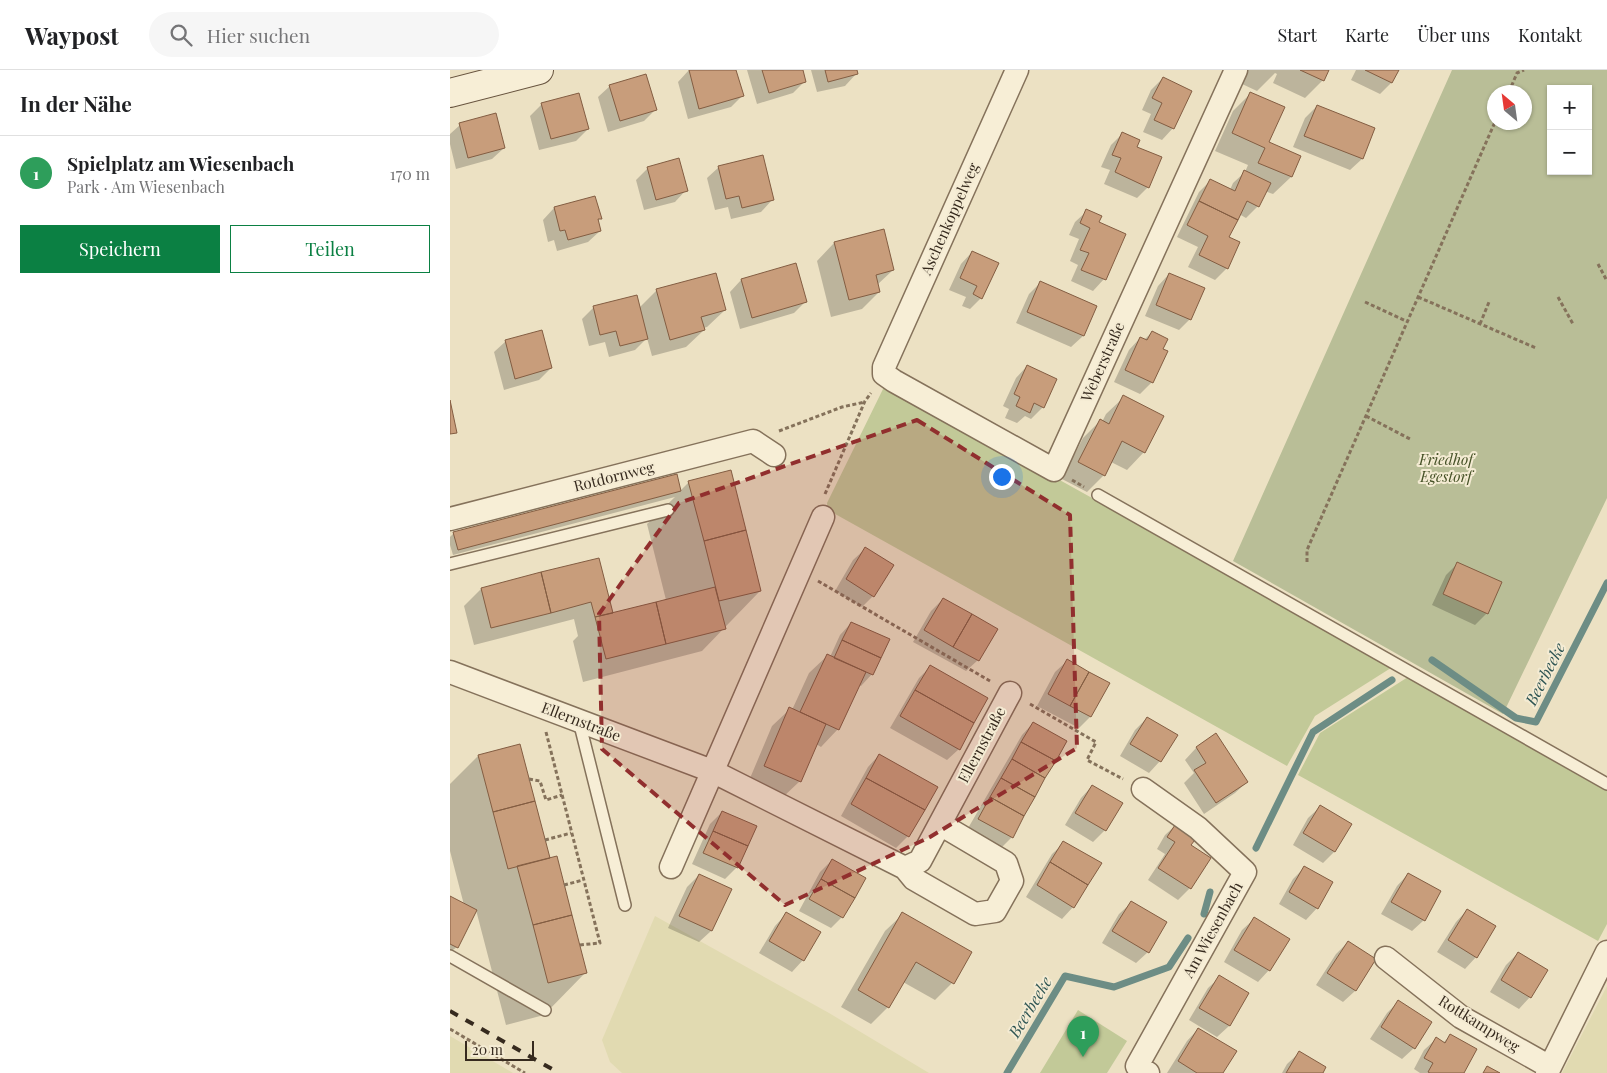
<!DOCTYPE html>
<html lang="de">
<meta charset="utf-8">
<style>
:root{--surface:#fff;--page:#f6f6f6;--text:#202124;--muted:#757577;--line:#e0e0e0;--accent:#0b8043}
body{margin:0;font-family:"Playfair Display",serif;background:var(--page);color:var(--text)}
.controls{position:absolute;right:15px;top:15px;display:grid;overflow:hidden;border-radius:0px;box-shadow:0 1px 4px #0004}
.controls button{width:45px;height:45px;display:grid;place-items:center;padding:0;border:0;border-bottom:1px solid var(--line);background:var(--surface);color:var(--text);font:25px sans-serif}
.compass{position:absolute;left:1037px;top:15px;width:45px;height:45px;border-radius:50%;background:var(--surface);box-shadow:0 1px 4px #0004;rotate:331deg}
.scale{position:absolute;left:15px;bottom:12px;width:69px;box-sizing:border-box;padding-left:5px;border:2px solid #362a1e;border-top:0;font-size:14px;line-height:18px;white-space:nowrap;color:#362a1e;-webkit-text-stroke:4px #f4ebd3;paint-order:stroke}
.you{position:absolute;left:551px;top:406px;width:18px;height:18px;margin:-12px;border:4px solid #fff;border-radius:50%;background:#1a73e8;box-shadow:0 0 0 8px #1a73e833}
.badge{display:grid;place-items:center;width:32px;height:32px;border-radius:50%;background:var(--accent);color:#fff;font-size:16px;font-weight:700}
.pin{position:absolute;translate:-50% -41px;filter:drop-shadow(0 1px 2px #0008)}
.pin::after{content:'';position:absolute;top:26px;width:18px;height:15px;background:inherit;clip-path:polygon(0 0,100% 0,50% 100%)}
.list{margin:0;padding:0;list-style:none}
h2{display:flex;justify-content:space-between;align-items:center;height:65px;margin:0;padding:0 20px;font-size:21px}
h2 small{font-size:16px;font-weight:400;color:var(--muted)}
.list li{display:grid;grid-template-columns:32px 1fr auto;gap:15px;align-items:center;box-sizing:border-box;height:75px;padding:0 20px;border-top:1px solid var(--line)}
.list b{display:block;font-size:19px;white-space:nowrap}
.list p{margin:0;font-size:16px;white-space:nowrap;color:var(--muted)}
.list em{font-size:16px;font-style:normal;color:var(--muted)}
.actions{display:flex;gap:10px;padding:15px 20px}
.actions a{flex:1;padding:11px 0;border:1px solid var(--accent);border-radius:0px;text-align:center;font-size:18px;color:var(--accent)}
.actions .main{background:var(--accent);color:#fff}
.icon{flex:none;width:28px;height:28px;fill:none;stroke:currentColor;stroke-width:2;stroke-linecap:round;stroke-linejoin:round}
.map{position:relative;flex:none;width:1157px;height:1003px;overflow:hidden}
header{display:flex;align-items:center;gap:30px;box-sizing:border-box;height:70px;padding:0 25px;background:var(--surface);border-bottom:1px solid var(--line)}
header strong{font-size:24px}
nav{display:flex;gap:28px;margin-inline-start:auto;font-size:18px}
.search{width:350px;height:45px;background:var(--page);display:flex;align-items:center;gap:12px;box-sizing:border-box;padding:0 18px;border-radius:28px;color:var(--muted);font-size:19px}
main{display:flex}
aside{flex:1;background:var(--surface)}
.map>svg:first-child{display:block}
.farmland{fill:#e1dab1}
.green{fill:#c2c998}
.cemetery{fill:#b9be97;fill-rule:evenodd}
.shadow{fill:#0003}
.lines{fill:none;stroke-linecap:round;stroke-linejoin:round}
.stream{stroke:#6d8d85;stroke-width:7}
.building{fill:#c89d7b;stroke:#835d42}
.lane-casing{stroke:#85725b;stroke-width:14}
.street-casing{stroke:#85725b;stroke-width:25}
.secondary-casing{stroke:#67533e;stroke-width:30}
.path{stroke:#85725b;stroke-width:3;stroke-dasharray:4 2.5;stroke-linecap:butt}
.lane{stroke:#f7eed6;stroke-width:11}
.street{stroke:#f7eed6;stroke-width:22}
.secondary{stroke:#f7eed6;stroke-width:28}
.rail{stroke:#362a1e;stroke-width:4;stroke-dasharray:9 9;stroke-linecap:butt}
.marked{fill:#912f2e;fill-opacity:0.2;stroke:#912f2e;stroke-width:4;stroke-dasharray:10 6;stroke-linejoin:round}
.labels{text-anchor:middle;stroke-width:4;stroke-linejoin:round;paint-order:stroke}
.street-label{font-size:15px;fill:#362a1e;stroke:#f4ebd3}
.park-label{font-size:15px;font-style:italic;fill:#455126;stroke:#f4ebd3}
.water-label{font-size:16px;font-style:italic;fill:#2e5553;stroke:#f4ebd3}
</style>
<header>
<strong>Waypost</strong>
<div class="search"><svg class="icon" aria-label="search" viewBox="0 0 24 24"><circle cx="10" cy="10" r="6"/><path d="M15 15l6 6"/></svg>Hier suchen</div>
<nav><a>Start</a><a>Karte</a><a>Über uns</a><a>Kontakt</a></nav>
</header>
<main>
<aside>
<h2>In der Nähe<small></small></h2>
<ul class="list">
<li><span class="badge" style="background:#2e9e5b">1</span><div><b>Spielplatz am Wiesenbach</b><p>Park · Am Wiesenbach</p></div><em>170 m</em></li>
</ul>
<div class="actions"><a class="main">Speichern</a><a>Teilen</a></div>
</aside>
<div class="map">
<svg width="1157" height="1003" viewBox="0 0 1157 1003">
<rect width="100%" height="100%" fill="#ece1c3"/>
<path class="farmland" d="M205 846 379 943 479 1003H172L160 992 152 970Z
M1157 916V1003H1112Z
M0 966 63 1003H0Z"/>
<path class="green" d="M439 315 944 596 865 646 837 696 378 440 377 433 434 317Z
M958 607 1157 719V854L1148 871 848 705 870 663Z
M628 940 677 971 657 1003H590Z"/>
<path class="cemetery" d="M1002 0H1157V428L1053 644 783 491ZM1101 19H1138V101H1101ZM1044 22H1074V52H1044Z"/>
<path class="shadow" d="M239 0H285L292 26 281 37 238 49 228 12Z
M297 0H351L355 11 343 23 307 34Z
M361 0H406V4L395 16 367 22Z
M796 0H877L873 10 855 28 823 13 827 4 825 3 807 21 790 13Z
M906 0H947L941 13 930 24 901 10Z
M713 8 723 58 712 70 693 62 701 44 692 40 701 20Z
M160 16 205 40 194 51 158 62 148 27Z
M800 24 818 73 850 86 841 107 823 124 815 121 808 136 796 148 789 144 778 168 777 198 765 210 738 197 748 177 727 167 749 122 760 111 780 120 783 113 795 102 798 95 765 81 783 41Z
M92 34 138 59 126 71 89 80 80 46Z
M867 36 924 59 912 89 900 100 843 77 855 48Z
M10 55 54 78 42 89 6 99 0 74V64Z
M672 64 686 77 698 117 687 128 654 114 660 100 651 97 661 75Z
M269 97 322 130 311 142 281 149 278 137 265 140 257 108Z
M198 98 236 120 225 132 194 140 186 110Z
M144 128 150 148 147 151 150 161 138 172 107 181 104 170 98 172 93 150 104 138Z
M637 141 647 153 674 164 654 209 643 221 621 211 628 195 620 191 629 169 619 165 625 152Z
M433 161 443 200 427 215 429 222 412 239 381 247 367 191 384 173Z
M522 182 531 228 520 239 512 236 516 227 499 220 511 194Z
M345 195 356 231 344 243 290 259 280 222 291 210Z
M719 204 740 249 729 260 695 246 708 216Z
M590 213 645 236 633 266 621 277 566 253 579 224Z
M207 220 275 240 257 257 253 258 254 260 236 277 202 286 197 268 185 280 159 287 155 272 139 276 132 249 144 237 189 238Z
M702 262V312L690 324 664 312 679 280 690 268 694 270Z
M56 271 101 298 89 310 54 320 44 282Z
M577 296 593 337 581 349 575 346 567 353 555 348 559 339 553 336 566 308Z
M674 327 694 382 677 400 661 392 654 405 637 422 612 409 633 368 650 351 652 352 656 344Z
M239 412 310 521 252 581 133 612 123 571 128 566 124 549 24 575 14 536 31 519 148 489 162 544 216 530 197 454 225 427 3 485 0 475V467L4 463 230 421Z
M415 479 423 526 412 537 385 521 403 490Z
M1007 494 1037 543 1025 555 982 535 996 505Z
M493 529 528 590 516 601 463 572 481 541Z
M401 553 422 604 411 616 408 615 388 659 371 677 366 674 350 711 332 728 298 713 322 656 340 639 342 640 359 603 377 586 380 587 390 565Z
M617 591 640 647 629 658 587 636 605 602Z
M481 596 509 679 497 690 440 658 469 608Z
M697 648 710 691 699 703 670 686 685 660Z
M583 653 562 767 550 779 517 760 572 665Z
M766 665 797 712 785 723 754 744 734 713 744 703 735 690 746 678Z
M429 685 458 766 446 778 391 746 418 697Z
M28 686 99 789 136 902 94 945 56 955 26 840 7 877 0 882V827L14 835 0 781V714Z
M642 716 671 733 655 760 643 772 615 755 631 728Z
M870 737 884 782 873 793 843 775 858 748Z
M272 742 287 797 275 809 242 794 260 754Z
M727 754 739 776 759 789 740 818 728 830 698 810 715 784 707 779 715 765Z
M614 773 623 837 612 849 576 827 602 784Z
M382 790 392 847 381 858 349 841 370 802Z
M854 798 867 838 856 850 829 834 843 809Z
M958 804 974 850 962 861 931 844 947 816Z
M249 805 280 820 261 861 249 872 218 858 237 817Z
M681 833 698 882 686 893 652 873 669 844Z
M1017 840 1026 887 1015 899 987 882 1006 852Z
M336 844 353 890 342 902 309 883 325 856Z
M453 844 502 913 485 930 453 912 438 937 421 954 391 937 435 861Z
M804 849 819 900 808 912 774 892 792 860Z
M898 872 925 889 905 921 893 932 866 915 886 884Z
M1068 883 1080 927 1069 939 1040 922 1056 895Z
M770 907 798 923 779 956 767 967 739 950 758 918Z
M948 932 964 978 952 989 920 969 937 943Z
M748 959 772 1003H717L737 971Z
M1001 965 1012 1003H970L964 999 974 980 986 969 993 973Z
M849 983 871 1003H832L837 994Z"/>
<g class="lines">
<path class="stream" d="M982 590 1066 648 1086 652 1157 513
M806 778 863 662 942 610
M754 844 760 822
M557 1003 615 906 664 917 719 897 738 868"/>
</g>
<path class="building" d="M239 0H286L294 26 249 39Z
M312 0H353L356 12 319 23Z
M375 0H407L408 4 378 12Z
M850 0H879L874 11Z
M915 0H949L942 13Z
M196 4 207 40 170 51 159 15Z
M713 7 742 21 724 59 704 50 712 33 702 28Z
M800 22 835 37 819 72 851 86 842 107 808 93 815 78 782 63Z
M129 23 139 59 101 69 91 33Z
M867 35 925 58 913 89 854 66Z
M46 43 55 78 18 88 9 53Z
M672 62 690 70 687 77 712 87 699 118 665 102 671 88 662 85Z
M313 85 324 130 292 138 289 126 276 129 268 96Z
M229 88 238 121 206 130 197 97Z
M794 100 821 113 809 137 797 131 788 150 749 131 760 109 785 121Z
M145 126 152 149H148L151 161 118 170 115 160 110 161 104 137Z
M749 131 788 150 779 167 790 172 778 199 749 185 758 166 737 155Z
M636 139 652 146 649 152 676 164 656 210 631 200 639 183 630 180 640 158 630 153Z
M434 159 444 200 426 205 430 222 399 230 384 172Z
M522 181 549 193 532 229 523 224 527 216 510 208Z
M346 193 357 232 302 248 291 209Z
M266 203 276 240 251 247 255 260 220 270 206 219Z
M719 203 755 218 741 250 706 235Z
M590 211 647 236 634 266 577 242Z
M187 225 198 269 170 276 166 261 150 265 143 236Z
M92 260 102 298 65 309 55 270Z
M702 261 718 269 713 279 718 281 703 313 675 300 690 267 697 270Z
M577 295 607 309 594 338 584 333 580 343 566 336 570 327 564 324Z
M673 325 714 346 695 383 672 371 655 406 628 392 650 349 659 354Z
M0 330 7 363 0 364Z
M281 400 296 460 254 471 238 411Z
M227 404 231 421 8 480 3 462Z
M296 460 311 521 269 531 254 471Z
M415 477 444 495 424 527 396 509Z
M149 488 163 543 145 547 141 532 101 543 91 502Z
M1007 492 1052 512 1038 544 993 524Z
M91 502 101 543 41 558 31 518Z
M265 517 276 559 216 574 206 532Z
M493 528 522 544 503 577 474 560Z
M206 532 216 574 156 589 145 547Z
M522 544 548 559 529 591 503 577Z
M401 552 440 569 431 588 392 570Z
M392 570 431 588 423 605 384 588Z
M377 584 416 602 389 660 350 642Z
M617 589 639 602 620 636 598 624Z
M480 595 538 628 524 653 465 620Z
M639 602 660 613 641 647 620 636Z
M465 620 524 653 510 680 450 646Z
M339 637 376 654 351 712 314 696Z
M697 647 728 665 711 692 680 674Z
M583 652 617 671 606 691 571 672Z
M766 663 798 712 766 733 744 700 756 693 746 677Z
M571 672 606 691 595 708 562 689Z
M70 674 85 731 43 742 28 685Z
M429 684 488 717 475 740 416 708Z
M562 689 595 708 585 727 551 708Z
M416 708 475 740 459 767 401 734Z
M551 708 585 727 574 746 540 727Z
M642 715 673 733 656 761 625 743Z
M540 727 574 746 563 768 528 749Z
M85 731 100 788 58 799 43 742Z
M870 735 902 754 885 782 853 763Z
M272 741 307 756 298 776 263 761Z
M727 752 748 766 741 775 761 788 741 819 708 798 725 772 717 767Z
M263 761 298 776 288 798 253 783Z
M613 771 652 793 638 815 600 792Z
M107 786 122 845 83 855 67 796Z
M382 789 416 808 405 828 371 809Z
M600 792 638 815 624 838 587 815Z
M854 796 883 812 868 839 839 822Z
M958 803 991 821 975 851 941 832Z
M249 804 282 819 262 861 229 846Z
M371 809 405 828 393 848 359 829Z
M0 826 27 840 8 878 0 874Z
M681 831 717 852 699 883 662 861Z
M1017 839 1046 856 1027 888 998 870Z
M336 842 371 862 354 891 319 871Z
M452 842 522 882 504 914 466 892 439 938 408 920Z
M122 845 137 903 98 913 83 855Z
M804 847 840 869 820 901 784 880Z
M898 871 926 889 906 921 877 903Z
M1068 882 1098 900 1081 928 1051 910Z
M769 905 799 923 780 956 749 938Z
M948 930 982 952 965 979 931 957Z
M748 958 787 981 773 1003H747L728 991Z
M1000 964 1027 979 1014 1003H980L978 1002 983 993 974 988 986 967 995 973Z
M849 981 876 997 873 1003H836Z
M1037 996 1050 1003H1033Z"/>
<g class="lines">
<defs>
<path id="lane" d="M648 425 1157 714
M0 494 218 440
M129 651 175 835
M0 886 95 940"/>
<path id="street" d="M567 0 434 297V304L444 311 604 400 786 0
M0 449 303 371 324 385
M0 602 262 701 455 798 470 791 560 623
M693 719 748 758 795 802 687 996 698 1003
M221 797 373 447
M455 798 464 809 525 844 545 841 562 811 556 793 490 754
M936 888 1011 947 1100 997
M1097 1003 1157 882"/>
<path id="secondary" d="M0 23 89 0"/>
</defs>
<use href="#lane" class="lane-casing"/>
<use href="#street" class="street-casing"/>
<use href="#secondary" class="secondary-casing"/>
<path class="path" d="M1059 22 1067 3 1074 0
M1148 194 1157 211
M968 227 1086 278
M1108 227 1123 254
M915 232 958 252
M1030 254 1039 232
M916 346 960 369
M329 361 392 337 415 332
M622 410 634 417
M375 424 415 331 421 323
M857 492V480L1045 52
M368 511 540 611
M580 634 646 672 637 690 673 709
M96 662 150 873 130 875
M79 709 90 711 96 730 112 725
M95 770 121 763
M114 815 133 810
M0 959 75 1003"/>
<use href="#lane" class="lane"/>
<use href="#street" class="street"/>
<use href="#secondary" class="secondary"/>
<path class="rail" d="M0 941 109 1003"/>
</g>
<path class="marked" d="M467 350 620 445 627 678 480 767 335 835 152 679 149 544 229 433Z"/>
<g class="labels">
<g class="street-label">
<text transform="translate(500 149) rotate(-66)" y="5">Aschenkoppelweg</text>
<text transform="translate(653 292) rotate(-66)" y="5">Weberstraße</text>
<text transform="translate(164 407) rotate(-14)" y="5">Rotdornweg</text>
<text transform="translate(131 652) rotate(21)" y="5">Ellernstraße</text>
<text transform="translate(532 675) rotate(-62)" y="5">Ellernstraße</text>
<text transform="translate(763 860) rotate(-61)" y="5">Am Wiesenbach</text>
<text transform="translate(1029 954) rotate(32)" y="5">Rottkampweg</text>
</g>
<g class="park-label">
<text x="996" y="395">Friedhof<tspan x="996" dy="17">Egestorf</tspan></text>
</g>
<g class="water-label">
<text transform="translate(1095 604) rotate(-63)" y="6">Beerbeeke</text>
<text transform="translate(580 937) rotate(-59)" y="6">Beerbeeke</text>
</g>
</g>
</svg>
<div class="controls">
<button>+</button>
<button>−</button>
</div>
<svg class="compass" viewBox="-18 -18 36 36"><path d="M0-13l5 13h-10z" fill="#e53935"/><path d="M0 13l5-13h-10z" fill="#757577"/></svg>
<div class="scale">20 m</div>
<div class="you"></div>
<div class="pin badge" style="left:633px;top:987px;background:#2e9e5b">1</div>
</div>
</main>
